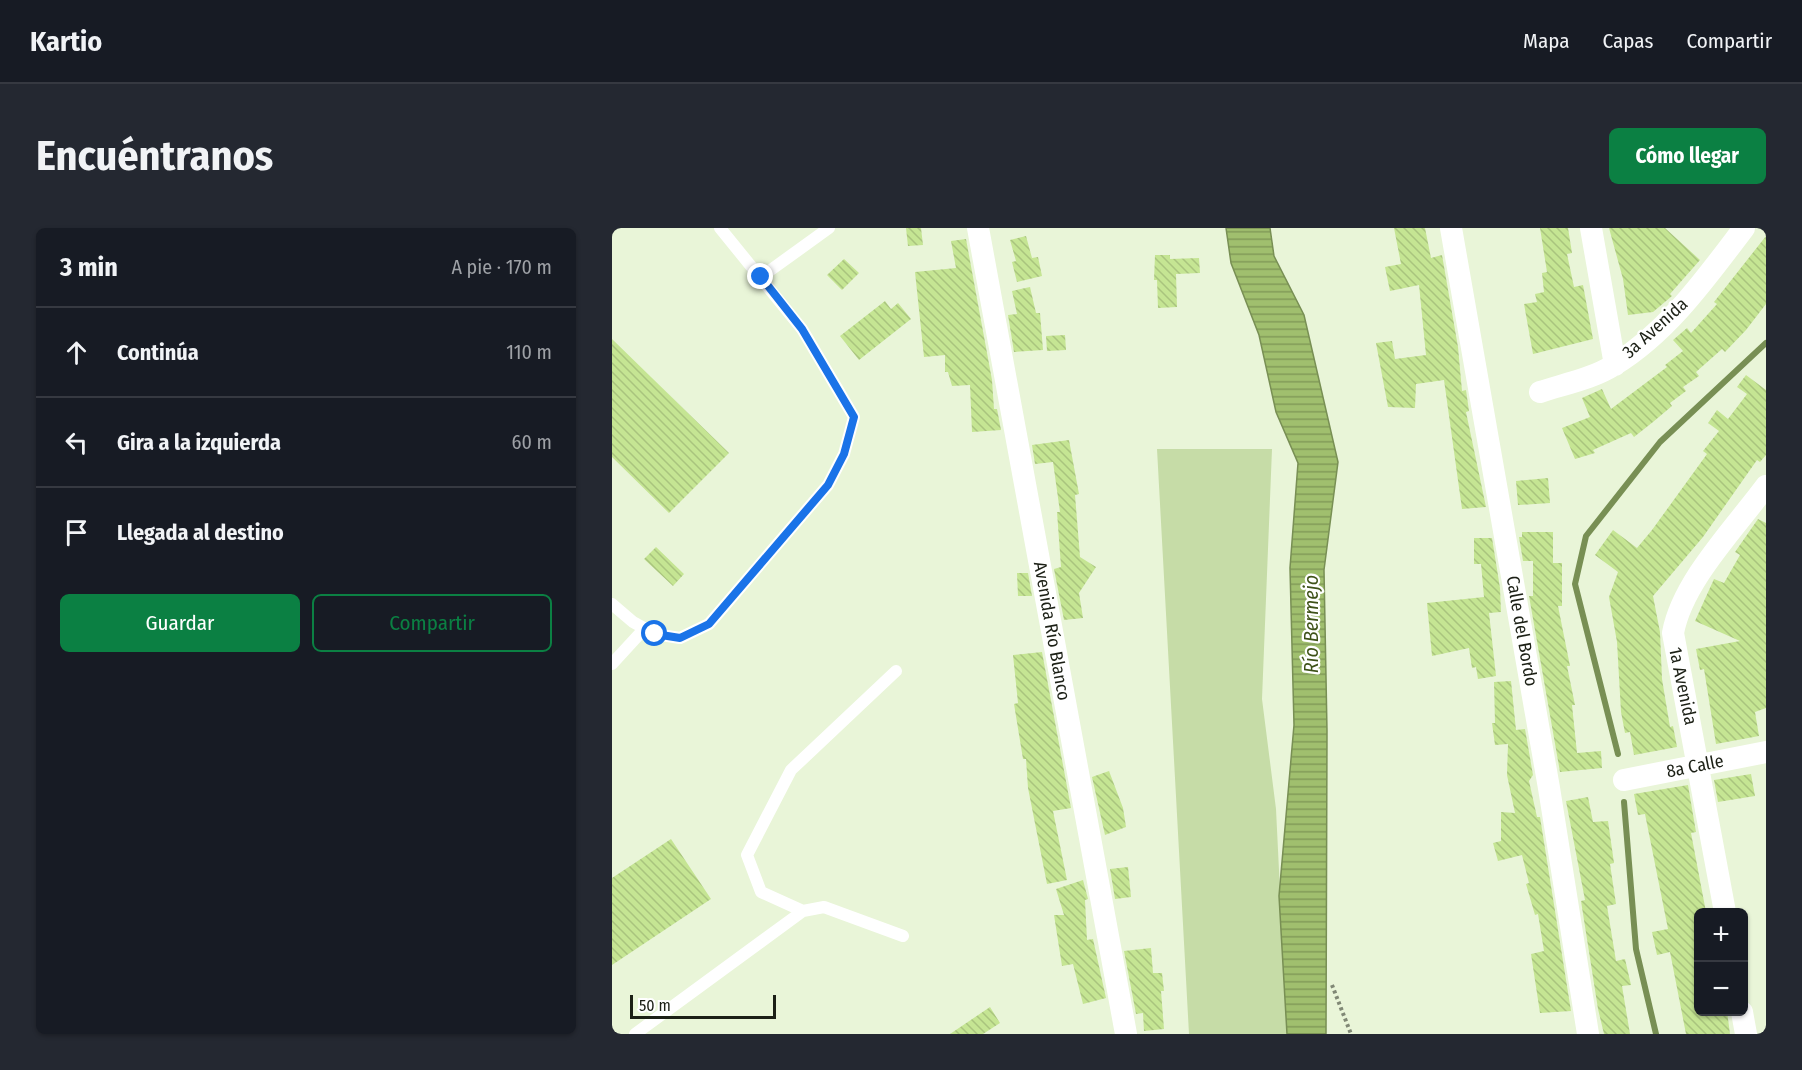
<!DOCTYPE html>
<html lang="es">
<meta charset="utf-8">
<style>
:root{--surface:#171b24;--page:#242831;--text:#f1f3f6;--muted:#9ea1a6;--line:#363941;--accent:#0b8043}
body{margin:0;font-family:"Fira Sans Condensed",sans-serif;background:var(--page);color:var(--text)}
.controls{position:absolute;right:18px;bottom:18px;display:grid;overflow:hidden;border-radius:9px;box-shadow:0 2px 4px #0004}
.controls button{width:54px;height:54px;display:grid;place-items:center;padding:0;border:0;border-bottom:2px solid var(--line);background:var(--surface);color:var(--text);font:30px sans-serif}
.scale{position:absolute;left:18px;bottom:15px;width:146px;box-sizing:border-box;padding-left:6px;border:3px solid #1c2016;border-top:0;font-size:16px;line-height:21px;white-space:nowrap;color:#1c2016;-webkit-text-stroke:4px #fff;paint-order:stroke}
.stop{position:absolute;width:18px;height:18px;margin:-14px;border:4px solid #1a73e8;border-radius:50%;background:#fff}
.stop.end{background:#1a73e8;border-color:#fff;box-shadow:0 2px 6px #0008}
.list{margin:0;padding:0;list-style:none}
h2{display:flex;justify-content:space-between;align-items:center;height:78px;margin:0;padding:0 24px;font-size:26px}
h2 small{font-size:20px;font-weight:400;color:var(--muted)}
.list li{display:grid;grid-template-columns:39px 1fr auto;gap:18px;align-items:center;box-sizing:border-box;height:90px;padding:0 24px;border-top:2px solid var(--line)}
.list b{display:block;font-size:22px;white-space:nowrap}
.list em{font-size:20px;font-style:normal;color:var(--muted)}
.actions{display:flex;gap:12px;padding:18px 24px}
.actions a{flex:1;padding:14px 0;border:2px solid var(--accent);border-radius:9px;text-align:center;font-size:21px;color:var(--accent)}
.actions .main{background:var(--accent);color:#fff}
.icon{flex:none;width:33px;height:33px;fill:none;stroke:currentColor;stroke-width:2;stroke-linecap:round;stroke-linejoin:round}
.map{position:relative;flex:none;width:1154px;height:806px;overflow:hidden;border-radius:9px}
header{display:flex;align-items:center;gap:36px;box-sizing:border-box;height:84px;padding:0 30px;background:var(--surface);border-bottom:2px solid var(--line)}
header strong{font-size:28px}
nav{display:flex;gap:33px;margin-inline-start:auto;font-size:21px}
.intro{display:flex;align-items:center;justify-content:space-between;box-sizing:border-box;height:144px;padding:0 36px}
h1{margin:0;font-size:42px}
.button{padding:15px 27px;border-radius:9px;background:var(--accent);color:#fff;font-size:21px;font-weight:700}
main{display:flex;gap:36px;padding:0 36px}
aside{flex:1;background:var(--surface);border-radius:9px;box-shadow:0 2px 4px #0004}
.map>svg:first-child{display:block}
.green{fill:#c6dca7}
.water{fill:url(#water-rules);stroke:#788f54;stroke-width:1.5}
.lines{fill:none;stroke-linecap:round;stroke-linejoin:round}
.stream{stroke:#788f54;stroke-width:6}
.building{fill:url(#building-back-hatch)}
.path{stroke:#808875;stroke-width:4;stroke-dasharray:3 3;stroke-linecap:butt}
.lane{stroke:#fff;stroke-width:12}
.street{stroke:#fff;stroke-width:22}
.route{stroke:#1a73e8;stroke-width:8}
.labels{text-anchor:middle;stroke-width:4.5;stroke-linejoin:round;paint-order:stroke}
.street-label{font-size:18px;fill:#1c2016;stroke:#fff}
.water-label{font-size:20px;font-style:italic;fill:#3e5218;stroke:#fff}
</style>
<header>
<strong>Kartio</strong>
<nav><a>Mapa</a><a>Capas</a><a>Compartir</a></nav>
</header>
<div class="intro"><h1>Encuéntranos</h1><a class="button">Cómo llegar</a></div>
<main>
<aside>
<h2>3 min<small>A pie · 170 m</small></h2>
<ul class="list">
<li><svg class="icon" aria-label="ahead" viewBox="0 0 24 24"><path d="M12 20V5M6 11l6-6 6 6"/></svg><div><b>Continúa</b></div><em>110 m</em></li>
<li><svg class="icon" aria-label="left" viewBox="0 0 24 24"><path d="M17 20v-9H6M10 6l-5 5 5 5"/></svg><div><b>Gira a la izquierda</b></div><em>60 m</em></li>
<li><svg class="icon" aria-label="arrive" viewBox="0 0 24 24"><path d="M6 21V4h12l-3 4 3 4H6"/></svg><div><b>Llegada al destino</b></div></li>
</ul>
<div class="actions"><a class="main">Guardar</a><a>Compartir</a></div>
</aside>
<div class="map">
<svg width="1154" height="806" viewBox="0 0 1154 806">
<defs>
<pattern id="water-rules" width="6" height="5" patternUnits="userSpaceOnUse" patternTransform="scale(1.5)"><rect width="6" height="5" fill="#a0bf6e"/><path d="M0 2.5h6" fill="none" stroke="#829b59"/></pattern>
<pattern id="building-back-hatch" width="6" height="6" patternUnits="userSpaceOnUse" patternTransform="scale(1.5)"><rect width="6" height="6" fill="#c5e593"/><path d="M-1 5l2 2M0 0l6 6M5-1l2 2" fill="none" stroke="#a9c47e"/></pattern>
</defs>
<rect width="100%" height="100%" fill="#e9f5d8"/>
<path class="green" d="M545 221H660L650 471 664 581 675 806H577Z"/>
<path class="water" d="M614 0H658L662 28 692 87 726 234 712 342 715 503 714 806H675L667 668 682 497 678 340 686 235 664 184 647 107 619 35Z"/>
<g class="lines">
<path class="stream" d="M1006 526 963 356 974 308 1048 214 1154 115
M1012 574 1024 721 1044 806"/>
</g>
<path class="building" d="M294 0H309L311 17 296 18Z
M782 0H813L819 30 830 27 846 119 850 163 854 162 857 183 854 184 874 279 850 281 832 152 804 156 803 180 776 179 764 115 780 113 783 131 814 127 807 57 778 63 773 39 789 36Z
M928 0H956L960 25 955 26 962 59 971 57 981 111 921 126 912 76 925 74 923 66 932 64 930 45 935 44Z
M997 0H1053L1088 32 1058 66 1060 68 1041 84 1016 87 1011 51Z
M414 8 420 30 426 29 430 48 405 54 400 34 404 33 398 12Z
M1154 8V76L1134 102 1113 124 1110 121 1084 144 1087 148 1071 159 1074 163 1058 175 1060 178 1041 194 1022 209 1019 205 981 222 983 225 963 231 950 200 978 189 970 170 990 161 999 181 1055 139 1053 137 1071 123 1061 112 1075 100 1079 105 1105 76 1102 74Z
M354 11 380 152 382 181H385L389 202 360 204 358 157 340 158 336 144H333V127L312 129 303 44 344 40 339 13Z
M543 27H558V31L587 30 588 45 564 46 565 79 546 80 545 52H542Z
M232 31 247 45 230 62 215 47Z
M418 59 424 85H428L431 122 402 124 396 87 405 86 400 63Z
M273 73 279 81 286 75 299 91 247 132 228 108Z
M453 107 454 122 435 123 434 108Z
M0 111 117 225 57 285 0 229Z
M1134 147 1154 162V227L1148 234 1145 232 1091 309 1041 368 1048 404 1050 451 1058 499 1061 498 1065 519 1022 527 1018 504 1013 505 1009 484 1005 414 997 369 1006 344 983 327 1001 302 1025 320 1040 302 1095 226 1091 223 1107 203 1096 195 1105 182 1116 191 1135 166 1125 159Z
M457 212 467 266 463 267 468 329 484 339 467 365 471 390 452 392 442 341 449 339 445 284H448L441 234 423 236 420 217Z
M936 250 938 275 906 277 904 253Z
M1146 291 1154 295V480L1143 484 1147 508 1104 516 1092 441 1088 442 1084 421 1128 413 1083 393 1102 351 1112 355 1128 327 1123 324Z
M910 304H941V335H950V378H946L958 438H955L963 477H960L965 525 989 523 990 540 948 544 917 368H921V333H911L907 309H910Z
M862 310H880L888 360 889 384 877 385 884 448 866 451 864 439 860 440 857 420 820 428 815 375 872 369 869 336H862Z
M44 319 72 346 61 358 32 331Z
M405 345H416L420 368H406Z
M430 424 459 580 441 583 455 652 435 656 416 560 414 531H411L402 476 406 475 401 427Z
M899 453 904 502 913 501 921 547 917 553 925 589H928L959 783 928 785 919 726 932 723 926 686 923 687 914 656 917 655 910 627 886 633 881 615 889 613V584L903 585 895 547 896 516 883 517 880 495H883L882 454Z
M497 543 511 580 514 599 493 607 480 549Z
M1139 546 1143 568 1106 574 1102 552Z
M1076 557 1084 604 1079 605 1094 684H1086V783H1115L1118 806H1074L1058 724 1045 727 1040 704 1056 701 1033 586 1026 587 1022 566Z
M976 569 981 594 996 593 1002 635 998 636 1004 676 995 678 1004 733 1013 731 1019 757 1010 758 1018 806H992L986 781 969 673 973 672 954 573Z
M59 611 99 671 0 737V650Z
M516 639 519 669 503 671 498 641Z
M471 652 476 671 473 672 475 712 481 711 494 770 471 776 461 736 450 738 442 687H452L444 661Z
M539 720 541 745H550L552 763H549L552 801 532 803 531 785 524 786 512 723Z
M378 779 388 795 371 806H338Z"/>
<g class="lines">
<path class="path" d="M720 757 739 806"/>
<path class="lane" d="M149 49 217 0
M0 376 21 394 43 406 68 410 97 396 216 257 232 226 242 189 190 101 108 0
M0 436 33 400
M191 683 149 664 135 627 179 542 284 443
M23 806 191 683 212 679 291 708"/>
<path class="street" d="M366 0 514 806
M839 0 937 560 976 806
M979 0 1003 137
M928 164C952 156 980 151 1002 137 1056 104 1094 50 1132 0
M1012 552 1154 524
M1113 684 1061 405C1070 354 1123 300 1154 258
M1130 784 1134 806"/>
</g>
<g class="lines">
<path class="route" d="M43 406 68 410 97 396 216 257 232 226 242 189 190 101 149 49"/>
</g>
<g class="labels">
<g class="street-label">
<text transform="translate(1043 100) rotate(-42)" y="6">3a Avenida</text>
<text transform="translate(440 403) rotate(80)" y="6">Avenida Río Blanco</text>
<text transform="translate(910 403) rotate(80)" y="6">Calle del Bordo</text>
<text transform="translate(1071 458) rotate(78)" y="6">1a Avenida</text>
<text transform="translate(1083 538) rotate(-11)" y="6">8a Calle</text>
</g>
<g class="water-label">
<text transform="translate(699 396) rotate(-90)" y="7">Río Bermejo</text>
</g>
</g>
</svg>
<div class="controls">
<button>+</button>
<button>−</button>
</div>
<div class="scale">50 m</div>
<div class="stop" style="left:43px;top:406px"></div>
<div class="stop end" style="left:149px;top:49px"></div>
</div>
</main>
